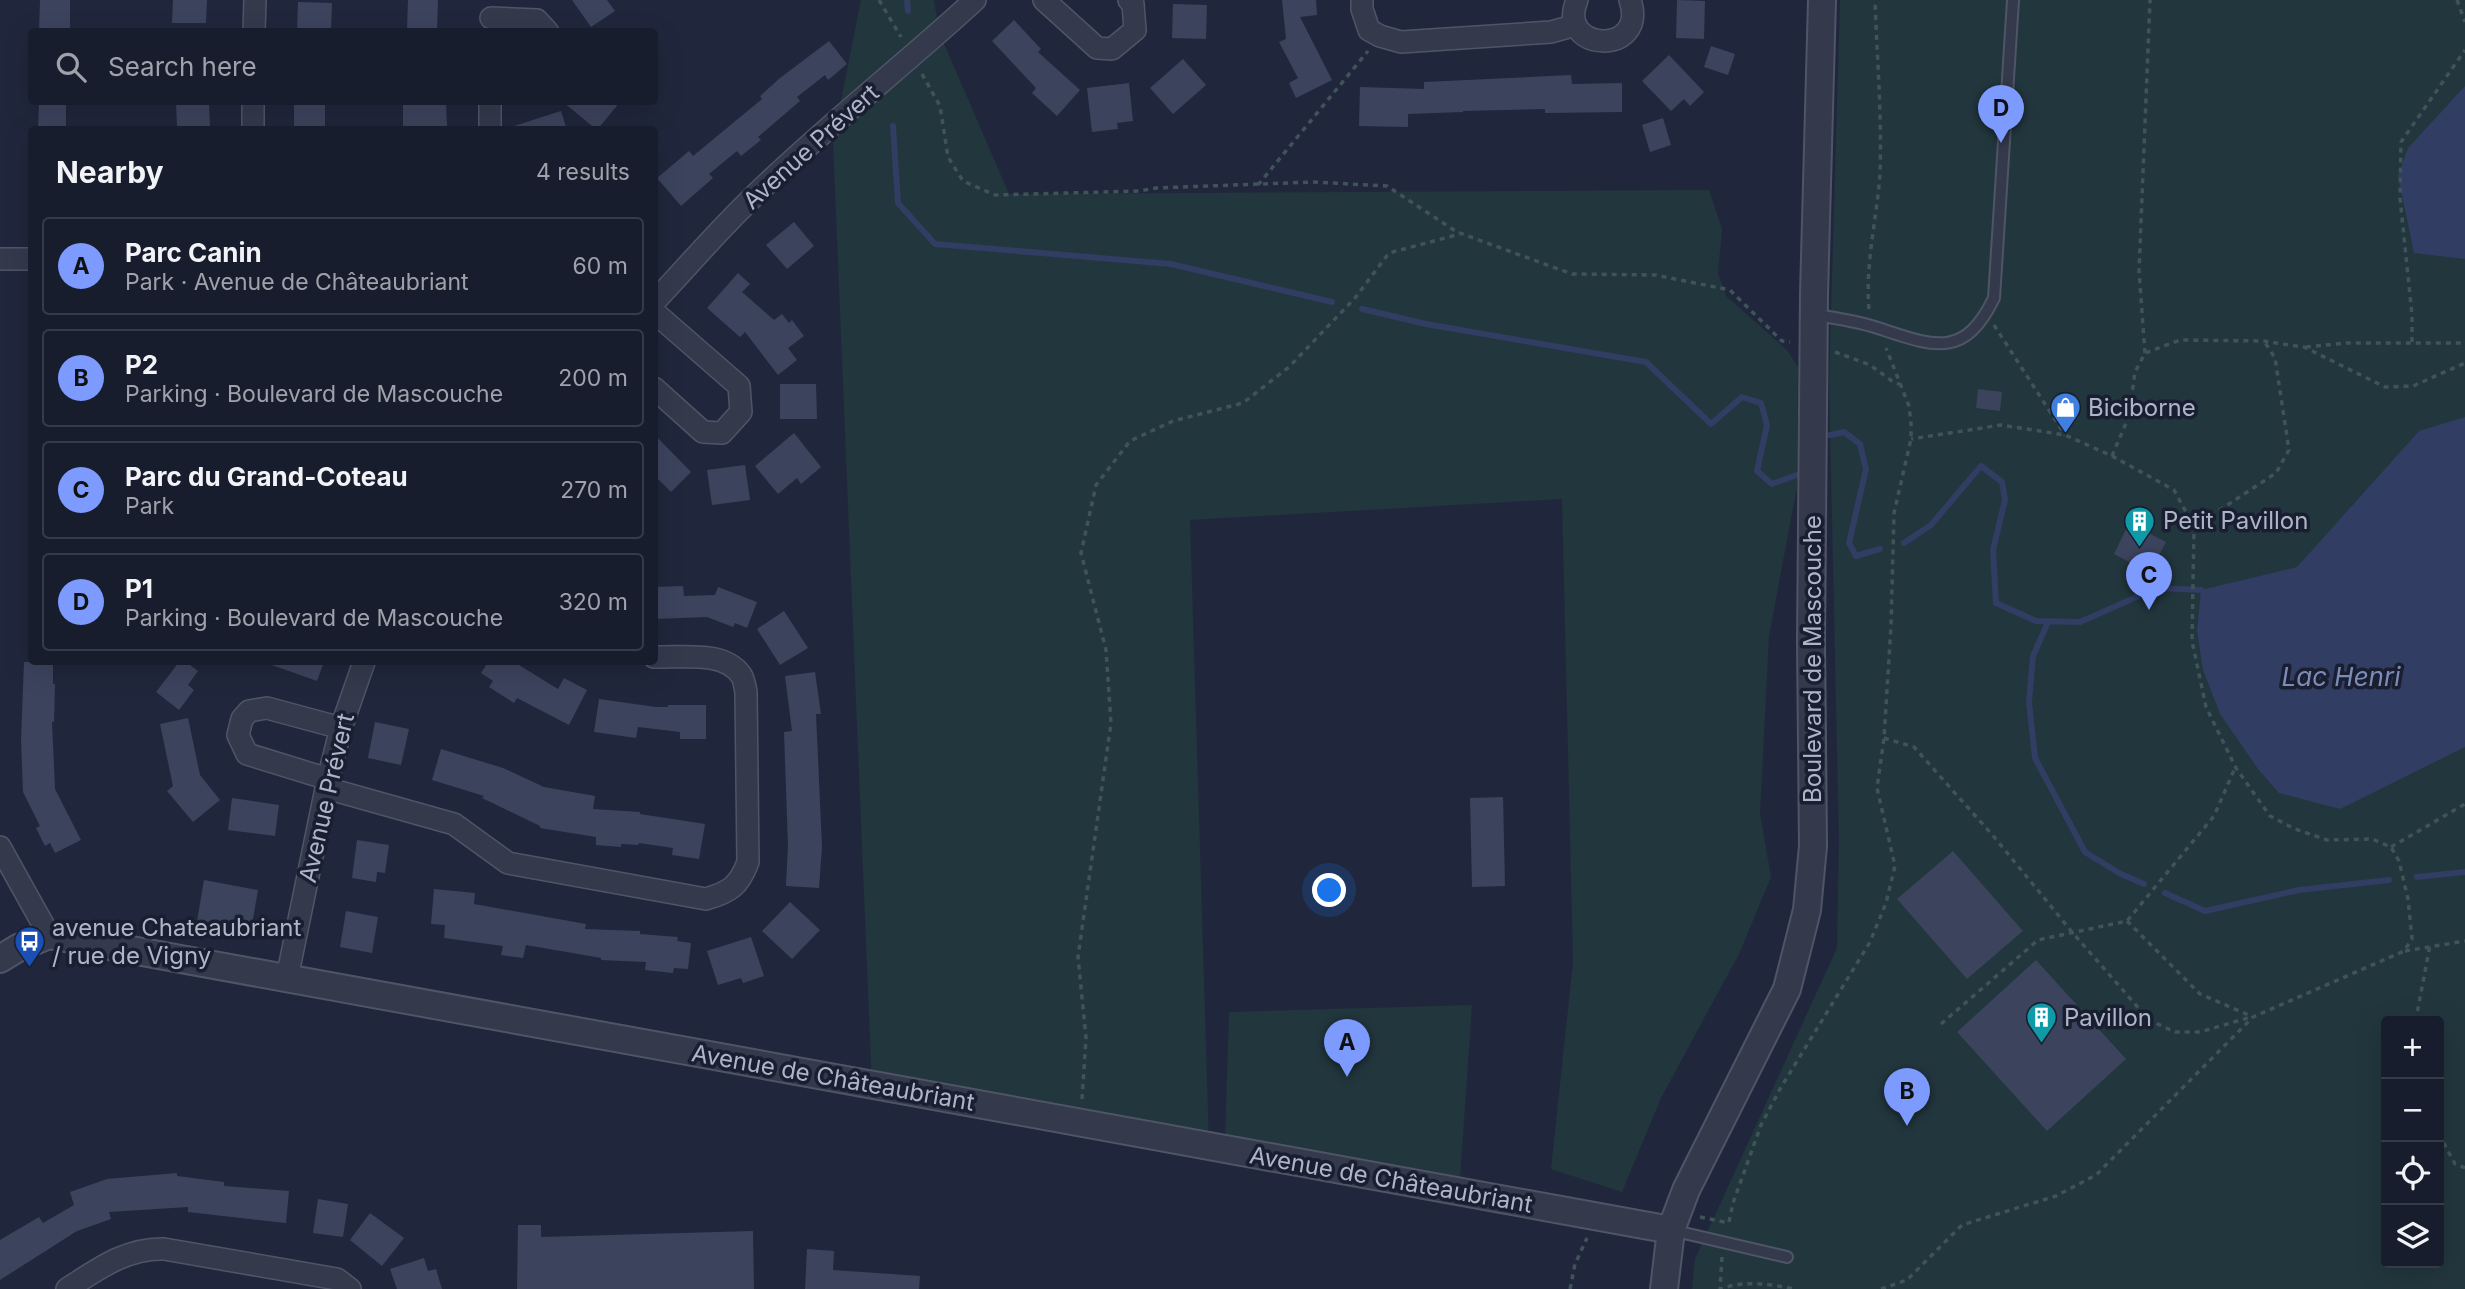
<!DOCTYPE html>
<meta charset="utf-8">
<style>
:root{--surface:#181d2d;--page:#252a39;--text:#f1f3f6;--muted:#9fa2aa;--line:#363b49;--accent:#7d9aff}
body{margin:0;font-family:Inter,sans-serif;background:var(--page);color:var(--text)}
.controls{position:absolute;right:21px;bottom:21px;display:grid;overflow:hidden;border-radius:7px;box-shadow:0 7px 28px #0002}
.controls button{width:63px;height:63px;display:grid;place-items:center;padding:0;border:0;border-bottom:2px solid var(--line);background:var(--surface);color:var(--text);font:35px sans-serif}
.you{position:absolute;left:1330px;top:891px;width:24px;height:24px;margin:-18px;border:5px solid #fff;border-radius:50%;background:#1a73e8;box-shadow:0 0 0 10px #1a73e833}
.badge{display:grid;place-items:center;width:46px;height:46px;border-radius:50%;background:var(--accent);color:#111;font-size:23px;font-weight:700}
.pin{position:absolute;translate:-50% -58px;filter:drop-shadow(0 2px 4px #0008)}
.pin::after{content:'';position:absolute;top:37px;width:24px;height:21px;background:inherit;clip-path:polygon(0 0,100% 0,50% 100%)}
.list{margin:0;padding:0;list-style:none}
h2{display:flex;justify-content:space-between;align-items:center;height:91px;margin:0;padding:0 28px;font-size:30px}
h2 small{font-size:23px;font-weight:400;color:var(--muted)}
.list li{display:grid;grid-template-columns:46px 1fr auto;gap:21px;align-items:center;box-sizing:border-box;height:98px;margin:0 14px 14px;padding:0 14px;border:2px solid var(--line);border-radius:7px}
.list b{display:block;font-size:26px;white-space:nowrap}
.list p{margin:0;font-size:23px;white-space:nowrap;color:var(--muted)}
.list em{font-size:23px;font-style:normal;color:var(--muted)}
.icon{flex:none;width:38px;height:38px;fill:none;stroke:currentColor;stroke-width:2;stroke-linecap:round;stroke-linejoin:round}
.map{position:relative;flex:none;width:2465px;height:1289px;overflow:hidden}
.search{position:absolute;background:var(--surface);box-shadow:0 7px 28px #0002;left:28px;top:28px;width:630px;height:77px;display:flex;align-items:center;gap:18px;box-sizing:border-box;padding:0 24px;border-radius:7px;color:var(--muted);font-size:26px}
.panel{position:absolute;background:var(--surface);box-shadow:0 7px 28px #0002;left:28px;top:126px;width:630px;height:539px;border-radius:7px}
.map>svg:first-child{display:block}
.green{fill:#22363d;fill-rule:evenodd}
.water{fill:#313d62}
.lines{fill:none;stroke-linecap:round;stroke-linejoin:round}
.stream{stroke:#313d62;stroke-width:6}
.building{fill:#3c435d}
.service-casing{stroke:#4f5567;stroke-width:14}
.minor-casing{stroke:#4f5567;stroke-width:24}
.tertiary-casing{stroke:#4f5567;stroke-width:30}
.path{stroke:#40535a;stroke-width:3.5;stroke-dasharray:5 5;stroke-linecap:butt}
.service{stroke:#343a4c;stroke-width:10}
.minor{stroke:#343a4c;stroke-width:21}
.tertiary{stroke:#343a4c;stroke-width:26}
.labels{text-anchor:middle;stroke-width:7;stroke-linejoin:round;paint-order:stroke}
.street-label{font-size:24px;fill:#afb5c8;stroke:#191f31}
.poi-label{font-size:24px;fill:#afb5c8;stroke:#191f31;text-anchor:start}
.water-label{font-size:26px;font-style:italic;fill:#7c8bb7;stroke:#191f31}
</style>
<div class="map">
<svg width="2465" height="1289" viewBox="0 0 2465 1289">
<rect width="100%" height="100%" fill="#20273c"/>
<path class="green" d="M861 0H934L939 32 1009 194 1709 190 1722 229 1718 273 1726 296 1787 350 1798 367 1797 487 1769 636 1760 814 1771 877 1740 952 1661 1098 1622 1192 1551 1169 1573 962 1562 499 1190 520 1209 1146 872 1088 833 141Z
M1840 0H2465V1289H1692L1695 1259 1837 948 1839 839 1829 381ZM2386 1021H2439V1263H2386Z
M1472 1005 1460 1179 1225 1141 1229 1012Z"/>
<path class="water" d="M2465 86V259L2414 253 2398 176 2408 148Z
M2465 417V747L2340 809 2279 793 2258 769 2220 714 2203 670 2197 631 2201 590 2297 567 2419 431Z"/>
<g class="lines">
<path class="stream" d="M907 0 908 11
M893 126 898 203 935 244 1171 264 1332 302
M1362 309 1426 324 1646 362 1711 424 1742 397 1761 403 1767 425 1757 471 1772 484 1797 475
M1830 435 1844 432 1860 444 1866 469 1849 543 1856 556 1880 549
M1904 543 1931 525 1981 466 2002 482 2005 500 1993 550 1996 603 2036 621 2080 622 2157 588 2201 590
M2048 622 2033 656 2029 702 2035 758 2085 852 2119 873 2144 884
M2417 877 2465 872
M2165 893 2205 911 2299 890 2389 880"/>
</g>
<path class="building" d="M40 0H70V32H39Z
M173 0H207L206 23H172Z
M408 0H438L437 30 407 29Z
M572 0H607L615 11 591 27Z
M1282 0H1316L1317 15 1300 17 1332 80 1296 98 1289 83 1298 78 1279 42 1286 39Z
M1677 0 1705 1 1704 39 1676 38Z
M298 2 332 3 331 32H297Z
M1173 4 1207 5 1206 39 1172 38Z
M1014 20 1041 49 1038 52 1080 90 1057 116 1032 93 1036 88 992 41Z
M829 41 847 64 828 80 825 75 797 97 800 101 758 137 761 140 741 156 737 151 709 174 713 178 681 206 657 178 689 151 693 156 762 99 760 96 780 78Z
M1711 46 1735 54 1728 75 1704 67Z
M1669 55 1704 92 1690 106 1684 99 1671 111 1642 81Z
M1183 59 1206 85 1173 114 1150 88Z
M1571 75 1572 84 1622 83V112L1545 113V109L1463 111V112L1408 114V127L1359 126 1360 87 1424 89V82Z
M1129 83 1133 121 1117 123 1118 129 1092 132 1087 88Z
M39 102H66V130H38Z
M176 102H209L210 127H177Z
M403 102H446L447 126H437L438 130H403Z
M563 102H620L597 130Z
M294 103H325V130H294Z
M561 111 567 130H515L514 126Z
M1663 118 1671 145 1650 152 1642 125Z
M794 222 814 246 787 269 766 245Z
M738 273 750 284 742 292 774 320 782 314 789 323 792 320 804 336 788 348 797 360 778 375 745 332 740 337 707 308Z
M780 384H816L817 419H780Z
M1978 389 2002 392 2000 411 1976 408Z
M794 433 821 467 801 484 797 478 778 494 755 466Z
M654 434 691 472 671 492 654 475Z
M745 465 750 500 712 505 707 470Z
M2129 523 2166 542 2150 573 2114 554Z
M683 586 684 596 715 595 718 587 757 602 747 628 735 623 733 627 707 617 654 619V587Z
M784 611 808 648 780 665 757 629Z
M24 662H53V684H55L54 722H52L55 789 81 840 55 853 50 843 45 846 36 828 40 826 23 792 21 740Z
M179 662H186L198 671 188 685 194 690 179 710 156 692Z
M269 662H324L317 681 269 664Z
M488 662H514L558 689 564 678 587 690 569 725 517 698 514 703 489 687 493 681 481 673Z
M815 672 821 714H816L822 847 819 888 786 886 788 845 784 732 792 731 785 676Z
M599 699 656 707H668V705H706V739H680V732L638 727 636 738 594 732Z
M188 718 200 775 220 800 193 822 167 791 173 786 160 724Z
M375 722 409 729 401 765 368 758Z
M441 749 503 768 544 787 595 796 593 809 640 812V814L705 824 699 859 672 855 673 848 639 843 638 845 621 844V847L596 845V837L540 828V826L482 798 484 796 432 780Z
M1503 797 1505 886 1472 887 1470 798Z
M232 798 279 805 275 836 228 830Z
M357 840 389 845 385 873 377 872 376 882 352 878Z
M1953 851 2023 931 1967 979 1897 899Z
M204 880 258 890 250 936 196 927Z
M434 889 475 893 474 904 586 924 585 929 640 931V934L678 937 677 941 691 943 688 969 674 968 673 973 645 970 646 962 601 960V958L526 945 523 958 501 955 503 946 444 938 445 925 431 924Z
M790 902 820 930 792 959 762 931Z
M346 911 378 917 372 953 340 947Z
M751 937 764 976 743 983 741 978 718 985 707 951Z
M2036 960 2126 1059 2047 1131 1957 1032Z
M177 1173V1176L224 1182V1186L289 1191 286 1223 188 1212V1207L109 1212 111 1219 77 1231 0 1280V1240L39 1217 43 1223 74 1205 70 1192 107 1179Z
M318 1199 348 1204 343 1237 313 1233Z
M370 1213 404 1238 382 1266 350 1240Z
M518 1225H541V1237L753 1231 754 1289H517Z
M807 1249 834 1251 833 1270 920 1276 919 1289H805Z
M424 1258 428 1271 436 1269 442 1289H397L390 1269Z"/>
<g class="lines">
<defs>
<path id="service" d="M1815 315C1836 318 1857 321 1878 328 1933 346 1964 360 1994 298L2013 0
M1671 1230 1787 1257"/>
<path id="minor" d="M1044 0 1097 48 1112 49 1135 30 1133 4 1129 0
M1362 0V9L1369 30 1380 36 1401 42 1551 32 1576 25
M1577 0C1555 52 1649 57 1630 0
M491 18 537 20 548 32
M254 32 255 0
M253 130V102
M490 130V102
M0 259H32
M654 302C686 268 717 232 750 200 821 130 901 68 975 0
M654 312 739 386 741 412 722 433 703 432 654 388
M328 779 247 754 238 735 242 719 249 711 267 708 341 728
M326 788 454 824 508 863 706 899C730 892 739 886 748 862L746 692C745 687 744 679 741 675 724 650 680 658 654 657
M0 847 49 935
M287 978 328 779 341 728 364 662
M67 1289C98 1269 126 1248 164 1249L337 1279 350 1289"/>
<path id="tertiary" d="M0 959 18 948 49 935 1671 1230
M1664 1289 1671 1230 1686 1190 1787 989 1807 910 1813 846 1811 641 1814 294 1822 0"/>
</defs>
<use href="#service" class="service-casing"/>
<use href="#minor" class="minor-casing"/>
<use href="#tertiary" class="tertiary-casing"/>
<path class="path" d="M879 0 901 37
M2457 0 2465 22
M922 74 940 106 948 157 963 181 995 195 1139 191 1156 188 1313 182 1387 186 1457 232 1572 274 1655 275 1730 290 1782 341 1790 342
M1258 185 1368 51
M1869 309C1865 264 1877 218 1880 174 1882 115 1877 58 1875 0
M1994 325 2065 435
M2412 342V315L2400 198 2401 142 2465 50
M2306 347 2346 343H2465
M1835 352 1870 365 1892 381 1901 385
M2145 353 2139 271 2150 0
M2112 456 2129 416 2135 372 2145 353 2180 340 2264 341 2282 344 2304 347 2385 387 2413 386 2465 363
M2194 527 2276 473 2289 450 2275 358 2264 341
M1884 738 1914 747 1995 838 2072 932 2149 1020 2175 1032H2200L2251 1017
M2391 847 2465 804
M2127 921 2200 994 2251 1016
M2405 951 2465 941
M2418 1021 2417 1014 2430 945
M1941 1024 2038 940 2127 921 2214 816 2235 768
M1082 1099 1086 1038 1078 957 1111 723 1106 650 1081 553 1096 485 1130 441 1173 421 1243 403 1289 367 1355 298 1389 253 1460 234
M2439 1134 2455 1164 2465 1168
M1700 1217 1729 1223
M1729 1222 1733 1203 1761 1125 1780 1089 1870 942 1886 903 1895 866 1877 788 1884 738 1891 626 1894 513 1911 439V424L1909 406 1886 348
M1722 1257 1720 1289C1746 1280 1768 1284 1795 1289
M1570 1289 1575 1264 1587 1238
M1881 1289 1907 1280 1962 1225 2056 1196 2096 1175 2253 1017 2404 951 2412 939 2408 899 2399 861 2391 847 2372 839 2327 840 2295 829 2270 816 2236 768 2206 707 2192 641 2194 527 2174 490 2112 456 2065 435 2001 425 1911 439"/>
<use href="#service" class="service"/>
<use href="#minor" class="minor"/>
<use href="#tertiary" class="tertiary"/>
</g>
<defs>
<symbol id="shop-pin" viewBox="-11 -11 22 30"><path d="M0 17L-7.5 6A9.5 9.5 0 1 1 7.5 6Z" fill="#3f7fe0" stroke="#191f31"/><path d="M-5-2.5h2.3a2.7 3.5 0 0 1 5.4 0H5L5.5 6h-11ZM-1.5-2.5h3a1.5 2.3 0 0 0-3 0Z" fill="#fff"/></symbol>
<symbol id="building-pin" viewBox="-11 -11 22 30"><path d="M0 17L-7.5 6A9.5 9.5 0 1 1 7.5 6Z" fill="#0f9aa8" stroke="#191f31"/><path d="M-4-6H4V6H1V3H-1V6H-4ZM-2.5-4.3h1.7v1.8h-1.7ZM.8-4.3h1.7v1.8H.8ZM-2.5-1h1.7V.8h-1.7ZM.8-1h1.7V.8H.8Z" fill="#fff"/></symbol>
<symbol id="bus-pin" viewBox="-11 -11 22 30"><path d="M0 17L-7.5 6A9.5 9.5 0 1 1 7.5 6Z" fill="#1a4fb4" stroke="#191f31"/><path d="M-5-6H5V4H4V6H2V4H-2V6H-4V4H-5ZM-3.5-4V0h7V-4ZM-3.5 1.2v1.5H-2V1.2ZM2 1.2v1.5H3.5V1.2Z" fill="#fff"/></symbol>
</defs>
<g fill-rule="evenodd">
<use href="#shop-pin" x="2048" y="390" width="35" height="47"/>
<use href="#building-pin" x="2122" y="504" width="35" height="47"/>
<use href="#bus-pin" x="12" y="924" width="35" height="47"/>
<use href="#building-pin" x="2024" y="1000" width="35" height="47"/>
</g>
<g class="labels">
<g class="street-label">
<text transform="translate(811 147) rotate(-42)" y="8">Avenue Prévert</text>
<text transform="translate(1813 659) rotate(-90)" y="8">Boulevard de Mascouche</text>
<text transform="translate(327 798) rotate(-77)" y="8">Avenue Prévert</text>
<text transform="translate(833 1078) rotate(10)" y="8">Avenue de Châteaubriant</text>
<text transform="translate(1391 1180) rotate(10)" y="8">Avenue de Châteaubriant</text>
</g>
<g class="poi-label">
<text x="2088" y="416">Biciborne</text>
<text x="2163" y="529">Petit Pavillon</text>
<text x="52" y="936">avenue Chateaubriant<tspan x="52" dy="28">/ rue de Vigny</tspan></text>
<text x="2064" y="1026">Pavillon</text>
</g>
<g class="water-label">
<text x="2341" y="686">Lac Henri</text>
</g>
</g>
</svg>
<div class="controls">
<button>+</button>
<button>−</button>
<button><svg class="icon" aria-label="locate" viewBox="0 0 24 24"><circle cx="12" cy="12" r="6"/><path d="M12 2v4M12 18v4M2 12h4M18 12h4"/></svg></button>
<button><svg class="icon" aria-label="layers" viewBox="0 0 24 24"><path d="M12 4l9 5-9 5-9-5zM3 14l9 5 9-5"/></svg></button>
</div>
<div class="you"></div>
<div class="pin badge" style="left:1347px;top:1077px">A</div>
<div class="pin badge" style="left:1907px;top:1126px">B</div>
<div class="pin badge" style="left:2149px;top:610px">C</div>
<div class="pin badge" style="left:2001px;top:143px">D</div>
<div class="search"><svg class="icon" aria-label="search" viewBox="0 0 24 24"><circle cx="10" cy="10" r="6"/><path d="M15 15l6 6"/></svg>Search here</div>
<section class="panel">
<h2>Nearby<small>4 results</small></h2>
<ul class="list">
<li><span class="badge">A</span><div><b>Parc Canin</b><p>Park · Avenue de Châteaubriant</p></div><em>60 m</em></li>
<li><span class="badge">B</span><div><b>P2</b><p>Parking · Boulevard de Mascouche</p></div><em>200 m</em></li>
<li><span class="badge">C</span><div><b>Parc du Grand-Coteau</b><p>Park</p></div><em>270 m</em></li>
<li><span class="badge">D</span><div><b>P1</b><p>Parking · Boulevard de Mascouche</p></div><em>320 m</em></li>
</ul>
</section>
</div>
